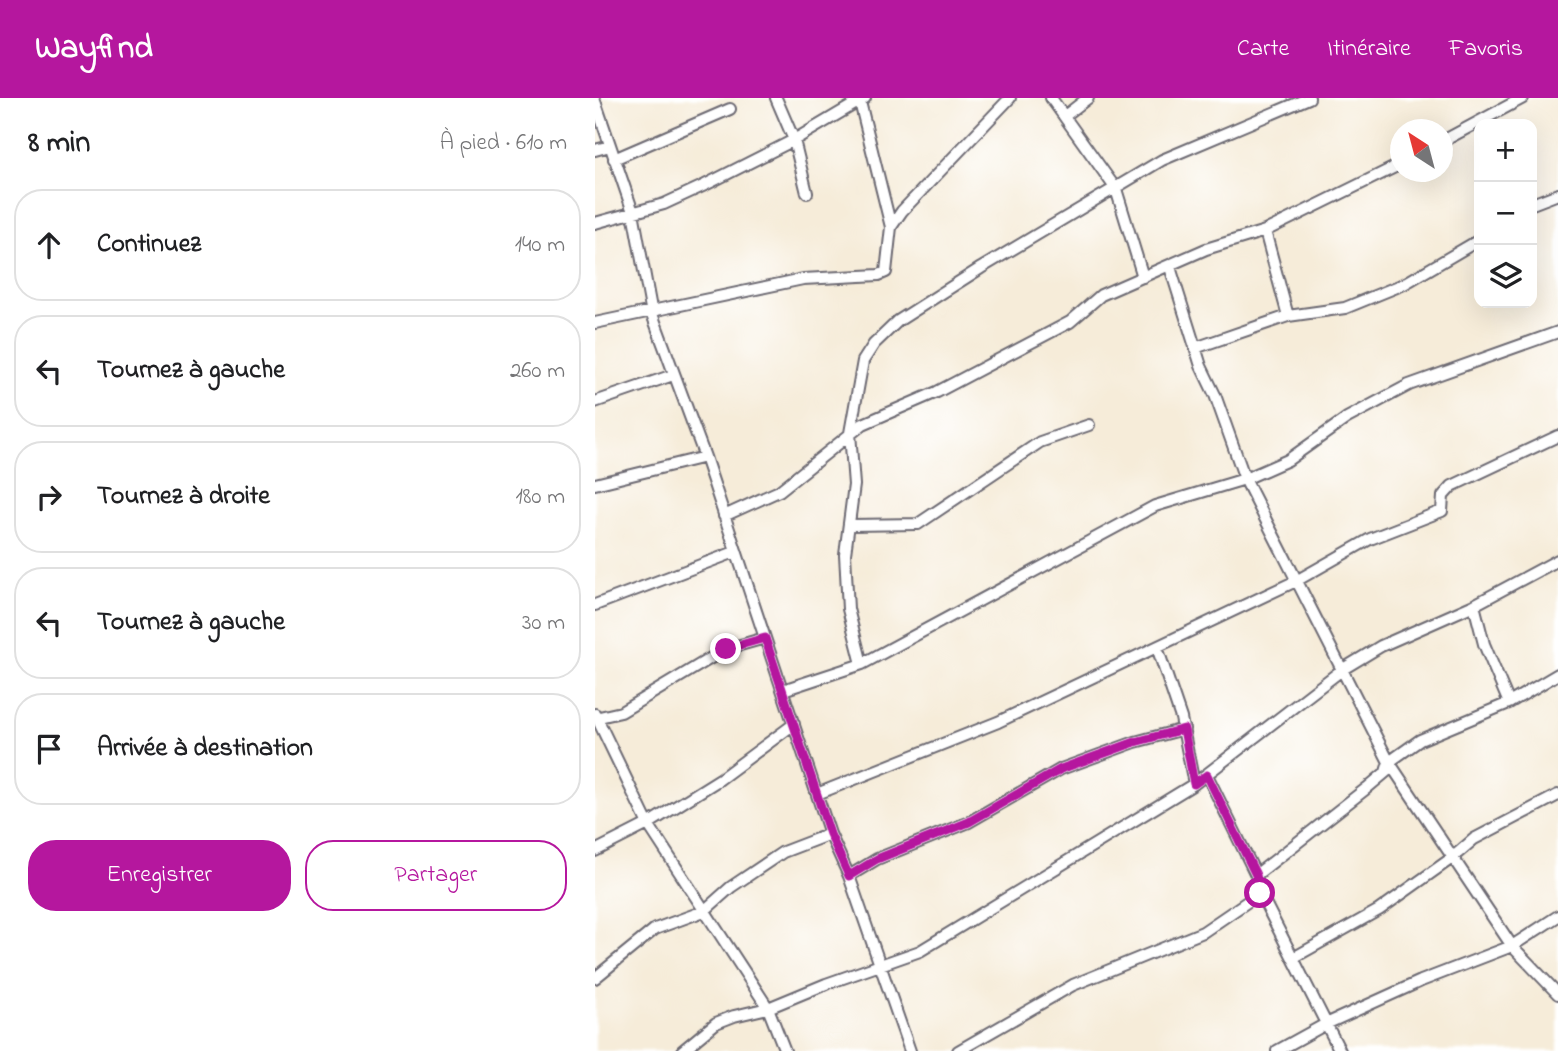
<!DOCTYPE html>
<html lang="fr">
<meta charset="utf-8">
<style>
:root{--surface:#fff;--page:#f2f2f2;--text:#202124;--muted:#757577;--line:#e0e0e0;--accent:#b5179e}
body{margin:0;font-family:"Indie Flower",sans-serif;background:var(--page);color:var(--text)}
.controls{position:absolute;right:21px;top:21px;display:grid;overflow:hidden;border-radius:14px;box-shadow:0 7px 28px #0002}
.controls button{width:63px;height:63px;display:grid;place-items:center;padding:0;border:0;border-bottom:2px solid var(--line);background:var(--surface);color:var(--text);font:35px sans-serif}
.compass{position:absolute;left:795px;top:21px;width:63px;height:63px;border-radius:50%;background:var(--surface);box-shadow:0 7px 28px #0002;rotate:324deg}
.stop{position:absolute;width:21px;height:21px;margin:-16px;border:5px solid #b5179e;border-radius:50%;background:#fff}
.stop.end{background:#b5179e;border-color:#fff;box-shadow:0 2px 7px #0008}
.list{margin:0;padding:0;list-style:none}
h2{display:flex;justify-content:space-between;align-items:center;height:91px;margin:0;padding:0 28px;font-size:30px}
h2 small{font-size:23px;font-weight:400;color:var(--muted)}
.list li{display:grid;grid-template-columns:46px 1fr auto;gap:21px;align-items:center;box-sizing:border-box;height:112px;margin:0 14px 14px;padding:0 14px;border:2px solid var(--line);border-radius:28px}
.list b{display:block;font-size:26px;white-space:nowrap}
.list em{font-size:23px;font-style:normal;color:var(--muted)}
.actions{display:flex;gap:14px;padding:21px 28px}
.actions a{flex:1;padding:16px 0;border:2px solid var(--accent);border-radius:28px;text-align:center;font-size:24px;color:var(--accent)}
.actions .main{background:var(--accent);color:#fff}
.icon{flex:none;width:38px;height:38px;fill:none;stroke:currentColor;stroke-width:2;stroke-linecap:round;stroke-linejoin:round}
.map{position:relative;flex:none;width:963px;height:953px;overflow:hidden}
header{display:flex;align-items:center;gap:42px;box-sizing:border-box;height:98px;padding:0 35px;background:var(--accent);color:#fff}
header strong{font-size:33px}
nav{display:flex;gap:38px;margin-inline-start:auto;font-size:24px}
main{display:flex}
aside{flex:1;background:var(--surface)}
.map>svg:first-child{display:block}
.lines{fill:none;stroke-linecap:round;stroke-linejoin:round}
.minor-casing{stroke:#6c6972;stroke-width:14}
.minor{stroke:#fff;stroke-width:10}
.route{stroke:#b5179e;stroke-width:9}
</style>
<header>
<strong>Wayfind</strong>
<nav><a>Carte</a><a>Itinéraire</a><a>Favoris</a></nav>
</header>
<main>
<aside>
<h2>8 min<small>À pied · 610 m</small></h2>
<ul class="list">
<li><svg class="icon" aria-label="ahead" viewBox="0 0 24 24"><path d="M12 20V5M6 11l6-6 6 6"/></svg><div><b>Continuez</b></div><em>140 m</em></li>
<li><svg class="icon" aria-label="left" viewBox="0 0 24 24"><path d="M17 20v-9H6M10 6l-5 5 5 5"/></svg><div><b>Tournez à gauche</b></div><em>260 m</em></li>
<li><svg class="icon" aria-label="right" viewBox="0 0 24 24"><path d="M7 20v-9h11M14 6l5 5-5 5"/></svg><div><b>Tournez à droite</b></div><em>180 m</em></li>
<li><svg class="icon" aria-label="left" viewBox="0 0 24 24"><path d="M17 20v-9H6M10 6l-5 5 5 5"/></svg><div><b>Tournez à gauche</b></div><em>30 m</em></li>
<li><svg class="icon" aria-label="arrive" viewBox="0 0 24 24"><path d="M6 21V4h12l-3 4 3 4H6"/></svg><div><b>Arrivée à destination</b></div></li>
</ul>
<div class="actions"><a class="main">Enregistrer</a><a>Partager</a></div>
</aside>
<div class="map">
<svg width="963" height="953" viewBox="0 0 963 953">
<rect width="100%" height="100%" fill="#fff"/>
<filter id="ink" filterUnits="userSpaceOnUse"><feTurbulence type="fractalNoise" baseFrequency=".0143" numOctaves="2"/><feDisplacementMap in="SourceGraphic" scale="14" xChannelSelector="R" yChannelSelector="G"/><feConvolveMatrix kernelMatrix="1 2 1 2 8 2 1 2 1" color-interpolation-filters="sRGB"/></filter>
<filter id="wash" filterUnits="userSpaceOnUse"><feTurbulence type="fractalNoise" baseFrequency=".00686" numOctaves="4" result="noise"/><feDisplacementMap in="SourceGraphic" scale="28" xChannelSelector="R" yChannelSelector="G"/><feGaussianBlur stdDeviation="1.57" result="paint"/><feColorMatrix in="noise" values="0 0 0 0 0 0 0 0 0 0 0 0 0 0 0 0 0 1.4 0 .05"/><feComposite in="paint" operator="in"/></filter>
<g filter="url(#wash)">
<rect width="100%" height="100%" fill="#f6ecd9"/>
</g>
<g filter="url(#ink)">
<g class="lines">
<defs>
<path id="minor" d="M181 0 199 42 212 95
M456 0 521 91 548 179
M0 3 38 114 57 216 110 359 235 736 254 778 315 953
M265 4 296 129
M471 17 493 0
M848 43 928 0
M0 52 15 48
M19 61 135 11
M937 106 963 96
M0 125 69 106 110 87 199 42 270 0
M670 133 693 218
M575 169 606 268 620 297 650 381 794 664 917 848 963 896
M0 225 208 181 284 177 291 174 296 129 307 113 415 0
M600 250 693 218 750 210 809 186 884 142
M0 304 78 277
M0 386 110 359
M129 418 184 393 268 326 342 294 475 224 506 197 611 151 670 133 806 66
M256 427 323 426 445 344 494 327
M0 507 140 454
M879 507 889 546 914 605
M562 549 586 620 599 686
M267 566 253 511 250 456 259 387 255 335 268 263 279 246 303 223 386 170 567 62 714 0
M188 592 267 566 560 408 650 381 693 362 752 320 814 287 963 234
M0 616 53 726 173 910 190 953
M0 620 26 614 131 551 170 540
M612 677 661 777 665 795 745 953
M222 696 403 624 701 483 775 441 847 413 848 398 857 388 963 338
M0 753 53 726 125 681 199 626
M661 777 772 690 791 674 794 664 825 642 914 605 963 576
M254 778 282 761 374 724 466 671 540 644 589 631
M698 860 784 812 857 760 879 741 963 697
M0 880 60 831 109 813 136 789 188 754 235 736
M87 953 121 925 139 918 173 910 231 886 325 853 599 686 748 571 786 548 879 507 963 462
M363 953 478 887 608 834 665 795
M682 953 731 926 826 883 917 848 963 818"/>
</defs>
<use href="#minor" class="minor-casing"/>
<use href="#minor" class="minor"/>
</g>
</g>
<g class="lines" filter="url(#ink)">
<path class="route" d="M131 551 170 540 235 736 254 778 282 761 374 724 466 671 540 644 589 631 599 686 612 677 661 777 665 795"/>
</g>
</svg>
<div class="controls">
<button>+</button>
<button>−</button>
<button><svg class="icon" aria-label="layers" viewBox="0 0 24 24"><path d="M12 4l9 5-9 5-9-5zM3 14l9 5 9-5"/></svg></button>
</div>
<svg class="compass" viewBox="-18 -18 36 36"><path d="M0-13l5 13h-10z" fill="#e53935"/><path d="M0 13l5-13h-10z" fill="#757577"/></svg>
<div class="stop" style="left:665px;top:795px"></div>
<div class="stop end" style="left:131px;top:551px"></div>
</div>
</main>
